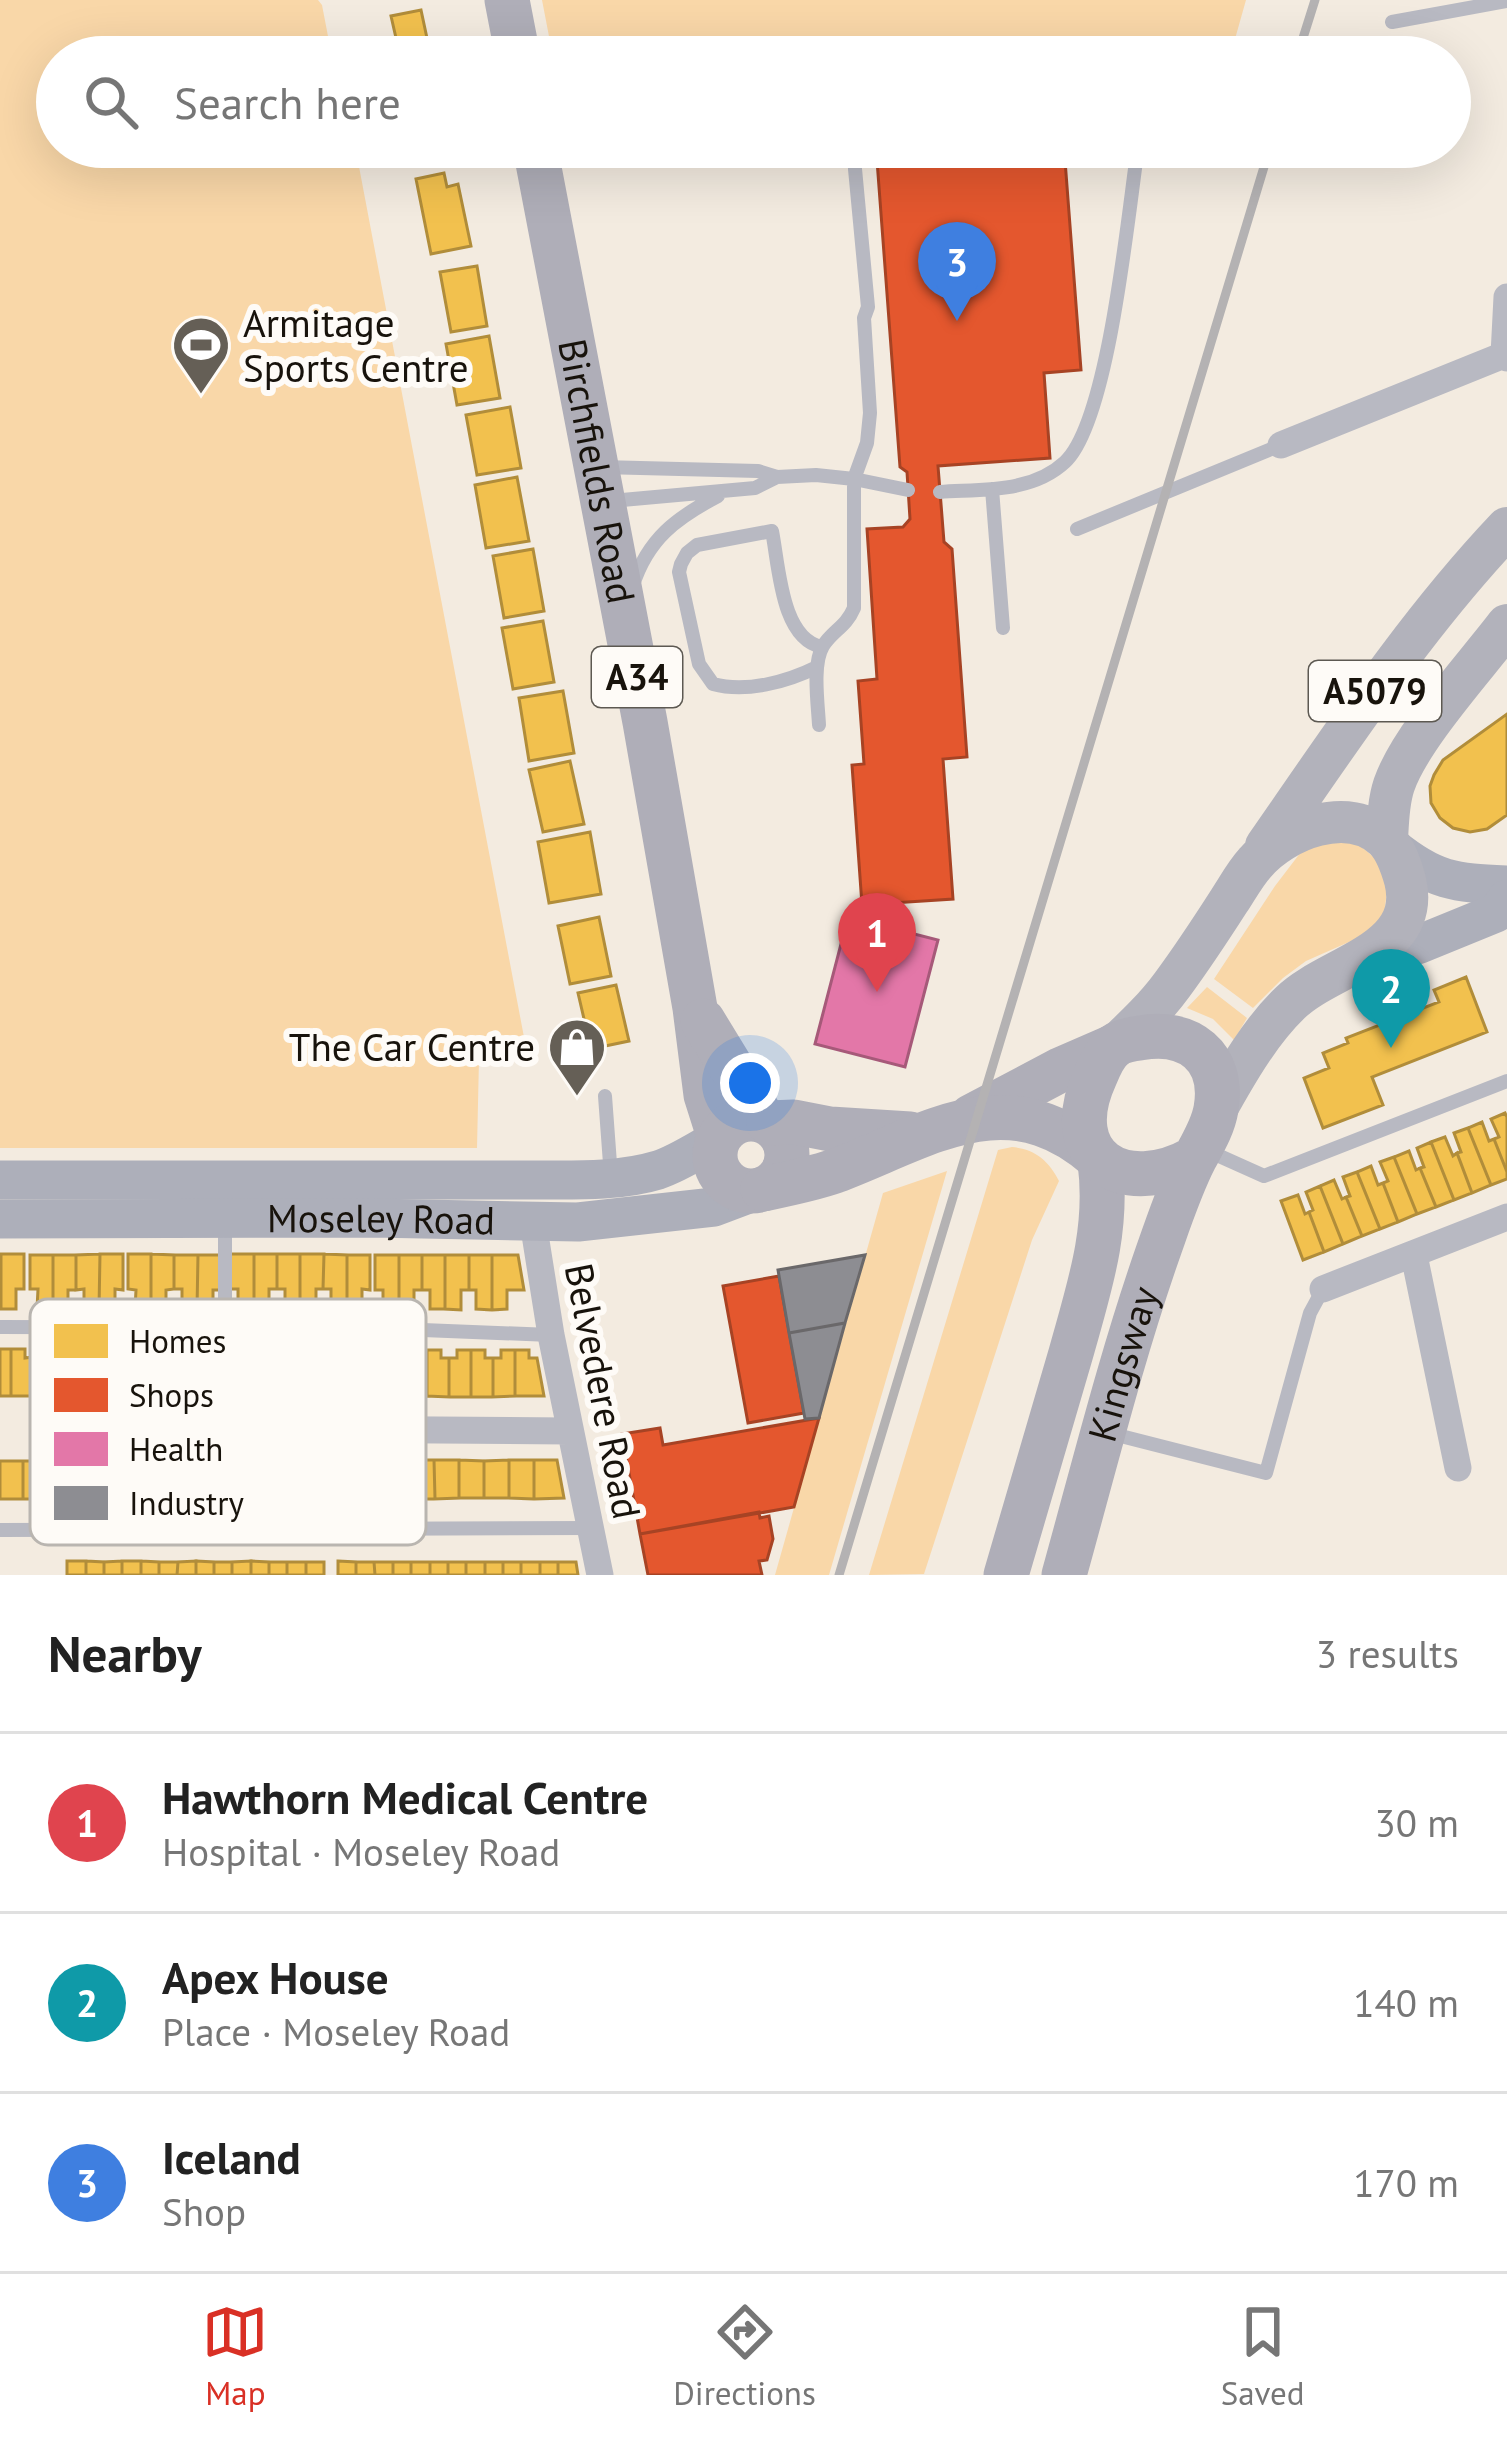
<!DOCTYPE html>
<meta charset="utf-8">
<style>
:root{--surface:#fff;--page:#f2f2f2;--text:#222;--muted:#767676;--line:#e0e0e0;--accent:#d93025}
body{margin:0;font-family:"PT Sans",sans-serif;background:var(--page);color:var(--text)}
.you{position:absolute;left:750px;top:1083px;width:42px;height:42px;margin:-30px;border:9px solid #fff;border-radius:50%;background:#1a73e8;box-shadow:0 0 0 18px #1a73e833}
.badge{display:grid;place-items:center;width:78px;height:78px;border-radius:50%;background:var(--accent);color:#fff;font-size:39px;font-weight:700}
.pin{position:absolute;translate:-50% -99px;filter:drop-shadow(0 3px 6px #0008)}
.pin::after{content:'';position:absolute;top:63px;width:42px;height:36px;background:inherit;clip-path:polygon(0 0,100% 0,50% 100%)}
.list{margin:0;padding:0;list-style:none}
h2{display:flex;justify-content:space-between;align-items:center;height:156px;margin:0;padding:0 48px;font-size:51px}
h2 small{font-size:39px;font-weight:400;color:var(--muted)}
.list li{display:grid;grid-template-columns:78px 1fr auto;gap:36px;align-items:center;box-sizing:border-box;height:180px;padding:0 48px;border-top:3px solid var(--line)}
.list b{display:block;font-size:45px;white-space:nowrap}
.list p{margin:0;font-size:39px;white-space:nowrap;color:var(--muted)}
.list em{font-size:39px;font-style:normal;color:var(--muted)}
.icon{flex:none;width:66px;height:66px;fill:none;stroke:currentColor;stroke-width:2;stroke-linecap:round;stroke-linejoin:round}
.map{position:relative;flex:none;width:1507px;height:1575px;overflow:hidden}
.search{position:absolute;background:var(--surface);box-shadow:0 12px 48px #0002;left:36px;right:36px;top:36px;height:132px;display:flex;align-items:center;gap:30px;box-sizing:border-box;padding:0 42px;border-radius:66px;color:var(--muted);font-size:45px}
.sheet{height:696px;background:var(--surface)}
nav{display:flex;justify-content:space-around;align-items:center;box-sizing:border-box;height:168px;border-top:3px solid var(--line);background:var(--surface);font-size:33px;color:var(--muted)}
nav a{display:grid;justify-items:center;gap:6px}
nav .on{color:var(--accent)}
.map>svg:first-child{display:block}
.green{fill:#f9d7a8}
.homes{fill:#f2c14e;stroke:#b18d3a;stroke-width:3}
.shops{fill:#e4572e;stroke:#a74324;stroke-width:3}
.health{fill:#e377a8;stroke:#a65979;stroke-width:3}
.industry{fill:#8d8d92;stroke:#6a686a;stroke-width:3}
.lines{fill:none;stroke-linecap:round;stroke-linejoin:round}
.service{stroke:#b8b9c2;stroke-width:14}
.minor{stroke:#b8b9c2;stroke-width:27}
.secondary{stroke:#adafba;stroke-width:39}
.primary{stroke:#b2b2bb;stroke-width:42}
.trunk{stroke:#afaeb8;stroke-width:45}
.rail{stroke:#b4b2b3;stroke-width:9}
.labels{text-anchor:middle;stroke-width:12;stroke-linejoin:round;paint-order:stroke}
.shield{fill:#fefbf7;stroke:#5d5952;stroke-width:3}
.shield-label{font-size:36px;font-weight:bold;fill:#18130c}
.poi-label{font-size:39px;fill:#18130c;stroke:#fefbf7;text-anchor:start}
.street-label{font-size:39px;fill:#18130c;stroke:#fefbf7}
.key{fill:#fefbf7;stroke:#b9b5b0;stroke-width:3}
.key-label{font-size:33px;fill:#18130c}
</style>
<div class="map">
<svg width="1507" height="1575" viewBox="0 0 1507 1575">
<rect width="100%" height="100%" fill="#f3ebe0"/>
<path class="green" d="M0 0H318L322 5 332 57H57V147H348L350 156H357L527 1053 479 1059 477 1148H0Z
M542 0H1246L1235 39 1156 57H553Z
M1350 837 1389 870 1384 918 1358 938 1306 961 1283 978 1253 1008 1214 979 1275 886 1304 848Z
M1207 987 1247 1018 1234 1040 1213 1019 1187 1008Z
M1012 1147C1035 1149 1049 1161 1059 1181L1032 1240 924 1574 869 1575 998 1150Z
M947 1171 829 1575H775L883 1193Z"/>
<path class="homes" d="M421 10 431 57H389L385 40 396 38 391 16Z
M444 173 447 187 458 184 471 246 431 254 416 179Z
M477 266 487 326 451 332 440 272Z
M489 336 500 398 457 405 446 344Z
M510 407 521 468 477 475 466 415Z
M517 477 529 541 486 548 475 485Z
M533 549 544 611 504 618 493 556Z
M543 621 554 682 513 689 502 628Z
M563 691 574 753 529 761 519 698Z
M1507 714V815L1487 829 1470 832 1453 828 1440 818 1431 803 1430 786 1434 775 1443 760Z
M570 761 584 824 543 832 529 770Z
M590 832 601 894 549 903 538 842Z
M599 917 611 976 570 984 558 926Z
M1466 977 1487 1032 1372 1077 1383 1105 1323 1128 1304 1078 1329 1068 1323 1053 1348 1043 1346 1038 1439 1002 1434 990Z
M616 985 629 1041 591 1049 578 993Z
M1505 1113 1507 1117V1172L1494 1139 1499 1137 1491 1119Z
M1482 1122 1489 1141 1494 1139 1507 1172V1179L1491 1185 1468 1128Z
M1468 1128 1491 1185 1472 1193 1457 1153 1461 1152 1454 1133Z
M1445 1137 1453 1156 1457 1153 1472 1193 1454 1200 1431 1142Z
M1431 1142 1454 1200 1436 1207 1420 1168 1424 1167 1417 1148Z
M1409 1151 1416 1170 1420 1168 1436 1207 1417 1214 1394 1157Z
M1394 1157 1417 1214 1398 1222 1383 1183 1388 1181 1380 1162Z
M1371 1166 1378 1185 1383 1183 1398 1222 1380 1229 1357 1172Z
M1357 1172 1380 1229 1362 1236 1346 1197 1350 1196 1343 1177Z
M1334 1180 1342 1199 1346 1197 1362 1236 1343 1244 1320 1186Z
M1320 1186 1343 1244 1324 1252 1309 1212 1313 1210 1306 1192Z
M1298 1195 1305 1214 1309 1212 1324 1252 1303 1260 1281 1201Z
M1 1254H24V1289H16V1309H1Z
M100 1254H123V1290L115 1289V1309H99Z
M100 1254 99 1309H84V1289L76 1290V1255Z
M128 1254H151V1309H135L136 1290 128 1289Z
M151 1254 174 1255V1289L166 1290V1309H151Z
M230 1254H254V1309L238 1308V1289H230Z
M254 1254H277V1289H269V1309H254Z
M277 1254H300V1309H285V1289H277Z
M300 1254H324L323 1289H316V1309H300Z
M324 1254 347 1255V1309H331V1289H323Z
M30 1255H53V1309H37L38 1289H30Z
M53 1255H76V1290H68V1309H53Z
M174 1255H198L197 1309H182V1289H174Z
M198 1255H221V1290H213V1309H197Z
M347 1255H370V1290L362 1289V1309H347Z
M375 1255H399V1309H383V1290H375Z
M399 1255H422V1290H414V1309H399Z
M422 1255H445V1309H430V1290H422Z
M445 1255H469V1290H461V1310L445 1309Z
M469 1255H492V1310L476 1309V1290H469Z
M492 1255H518L524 1290H507V1309L492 1310Z
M0 1349H11V1396H0Z
M11 1349H25V1358L33 1357V1396H11Z
M413 1350H427V1396L405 1397V1359L413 1358Z
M427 1350H441V1358H449V1397L427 1396Z
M457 1350H471V1397H449V1358H457Z
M471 1350H485V1358H493V1397H471Z
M501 1350H515V1396L493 1397V1358H501Z
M515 1350H529V1358H537L544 1396H515Z
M409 1460H434L435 1499H410Z
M434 1460H459V1498L435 1499Z
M459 1460 484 1461V1498H459Z
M509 1460V1498H484V1461Z
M509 1460H534V1499L509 1498Z
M534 1460H557L564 1498 534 1499Z
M0 1461H23V1499H0Z
M23 1461H48V1499H23Z
M67 1561H86V1575H67Z
M86 1561 104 1562V1575H86Z
M122 1561V1575H104V1562Z
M122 1561H141V1575H122Z
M141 1561 159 1562V1575H141Z
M196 1561V1575H177L178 1562Z
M196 1561 214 1562V1575H196Z
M251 1561V1575H232V1562Z
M251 1561 269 1562V1575H251Z
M338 1561 356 1562V1575H338Z
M159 1562H178L177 1575H159Z
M214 1562H232V1575H214Z
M269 1562H287V1575H269Z
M287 1562H306V1575H287Z
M306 1562H324V1575H306Z
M356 1562H374L375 1575H356Z
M374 1562H393V1575H375Z
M393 1562H411V1575H393Z
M411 1562H430V1575H411Z
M430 1562H448V1575H430Z
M448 1562H466V1575H448Z
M466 1562H485V1575H466Z
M485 1562H503V1575H485Z
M503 1562H521V1575H503Z
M521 1562H540V1575H521Z
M540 1562H558V1575H540Z
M558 1562H576L578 1575H558Z"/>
<path class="shops" d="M876 147H1064L1081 370 1044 373 1050 458 938 466 944 542 952 549 967 757 943 759 953 899 862 905 852 765 864 764 858 681 877 679 867 529 903 527 910 519 907 472 900 467Z
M779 1276 804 1413 748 1423 723 1286Z
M819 1418 794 1507 640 1534 622 1434 660 1428 663 1445Z
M759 1512 760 1518 769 1516 773 1539 767 1560 759 1561 762 1575H648L640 1534Z"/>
<path class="health" d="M848 917 938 940 905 1067 815 1044Z"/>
<path class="industry" d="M865 1255 845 1323 789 1333 778 1270Z
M845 1323 819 1418 805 1419 789 1333Z"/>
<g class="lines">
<path class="service" d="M1392 22 1507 1
M855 169 868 307 864 318 870 413 867 443 854 479 908 490
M601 467 758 471 777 477 816 475 854 479V608C846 627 832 631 823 646 812 664 818 704 819 725
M992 489 1003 628
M940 492C982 489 1032 493 1065 462 1109 421 1128 213 1138 147
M611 501 755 488 777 477
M1077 529 1281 445
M633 585C648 539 676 518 718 496
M817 667C787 682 746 693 713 684L699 664 679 572 681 564 687 553 697 545 772 531C779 566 781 639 822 647
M605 1096 611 1177
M1206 1150 1264 1176 1507 1081
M225 1225V1328
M0 1327 373 1328 551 1335
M222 1327V1429
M1109 1433 1266 1473 1310 1313 1323 1289
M0 1530 589 1528"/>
<path class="minor" d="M1504 355 1507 297
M1281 445 1504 355 1507 358
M533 1222 551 1335 600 1575
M1414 1255 1458 1468
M1323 1289 1507 1217
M163 1428 569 1431"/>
<g class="secondary">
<path d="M1392 847C1434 881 1454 883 1507 885"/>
<path d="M1360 964 1420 944 1496 913 1507 899"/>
<path d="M0 1180H532C572 1180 619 1182 658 1170 679 1163 698 1150 718 1139"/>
<path id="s1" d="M0 1219 373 1218 578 1222 714 1207 759 1190"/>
</g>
<path class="primary" d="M1387 841C1388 822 1388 803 1394 785 1410 738 1475 667 1507 625
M1266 846C1342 737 1415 625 1507 528
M1116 1045C1136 1026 1156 1007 1172 985 1192 958 1211 929 1229 901 1237 889 1245 874 1255 863 1284 829 1349 804 1385 839 1396 850 1401 866 1405 880 1423 953 1328 965 1290 1003 1260 1032 1237 1072 1217 1108"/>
<g class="trunk">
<path d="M507 0 518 57"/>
<path id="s2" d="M535 147 645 722 695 1008 706 1095 719 1136"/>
<path d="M703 1021 764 1121"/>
<path d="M971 1117 1060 1070 1113 1047"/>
<circle cx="751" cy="1155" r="36"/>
<path d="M769 1123 794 1122 830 1129 910 1134"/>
<path d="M763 1189C787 1184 812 1179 835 1171 928 1136 1006 1078 1097 1157"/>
<path d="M1006 1575C1027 1501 1050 1427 1071 1353 1089 1288 1109 1230 1100 1162"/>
<path id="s3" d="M1064 1575C1094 1467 1121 1358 1158 1252 1169 1221 1180 1187 1195 1158 1203 1143 1213 1127 1216 1109 1225 1056 1188 1029 1140 1038 1132 1039 1121 1041 1114 1046 1105 1053 1099 1067 1095 1077 1058 1158 1124 1198 1195 1158"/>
</g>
<path class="rail" d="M1297 57 1315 0
M839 1575 1270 147"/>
</g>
<defs>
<symbol id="stadium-pin" viewBox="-11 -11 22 30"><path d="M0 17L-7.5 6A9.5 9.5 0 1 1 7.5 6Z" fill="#655f56" stroke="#fefbf7"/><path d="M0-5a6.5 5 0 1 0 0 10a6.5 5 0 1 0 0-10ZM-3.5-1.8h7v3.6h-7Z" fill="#fff"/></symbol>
<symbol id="shop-pin" viewBox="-11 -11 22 30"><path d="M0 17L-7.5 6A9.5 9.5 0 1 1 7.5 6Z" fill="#655f56" stroke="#fefbf7"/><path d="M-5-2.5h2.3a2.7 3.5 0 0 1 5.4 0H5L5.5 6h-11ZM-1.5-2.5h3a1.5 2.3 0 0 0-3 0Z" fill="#fff"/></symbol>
</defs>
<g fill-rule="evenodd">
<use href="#stadium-pin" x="168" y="312" width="66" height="90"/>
<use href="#shop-pin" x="544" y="1014" width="66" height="90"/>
</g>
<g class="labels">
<g class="shield">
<rect x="592" y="647" width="90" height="60" rx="9"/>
<rect x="1309" y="661" width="132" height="60" rx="9"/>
</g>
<g class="shield-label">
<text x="637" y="690">A34</text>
<text x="1375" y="704">A5079</text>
</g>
<g class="poi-label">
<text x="243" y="337">Armitage<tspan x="243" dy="45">Sports Centre</tspan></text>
<text x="535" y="1061" text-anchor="end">The Car Centre</text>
</g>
<g class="street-label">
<text dy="14" stroke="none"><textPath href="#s2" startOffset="330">Birchfields Road</textPath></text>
<text dy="14" stroke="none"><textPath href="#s1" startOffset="381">Moseley Road</textPath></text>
<text dy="14" stroke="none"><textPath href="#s3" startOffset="219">Kingsway</textPath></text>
<text transform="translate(603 1391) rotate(79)" y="14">Belvedere Road</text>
</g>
</g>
<rect x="30" y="1299" width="396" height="246" rx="18" class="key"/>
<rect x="54" y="1324" width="54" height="34" fill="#f2c14e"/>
<rect x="54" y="1378" width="54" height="34" fill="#e4572e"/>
<rect x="54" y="1432" width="54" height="34" fill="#e377a8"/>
<rect x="54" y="1486" width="54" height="34" fill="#8d8d92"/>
<g class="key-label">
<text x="129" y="1353">Homes</text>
<text x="129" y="1407">Shops</text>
<text x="129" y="1461">Health</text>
<text x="129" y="1515">Industry</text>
</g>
</svg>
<div class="you"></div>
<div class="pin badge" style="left:877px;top:992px;background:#e0444e">1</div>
<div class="pin badge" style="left:1391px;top:1048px;background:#0f9aa8">2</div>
<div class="pin badge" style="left:957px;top:321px;background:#3f7fe0">3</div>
<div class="search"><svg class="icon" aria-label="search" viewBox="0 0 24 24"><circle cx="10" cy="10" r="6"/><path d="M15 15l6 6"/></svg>Search here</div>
</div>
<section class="sheet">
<h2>Nearby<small>3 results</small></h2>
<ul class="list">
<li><span class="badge" style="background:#e0444e">1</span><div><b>Hawthorn Medical Centre</b><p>Hospital · Moseley Road</p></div><em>30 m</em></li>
<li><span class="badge" style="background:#0f9aa8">2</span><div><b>Apex House</b><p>Place · Moseley Road</p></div><em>140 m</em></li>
<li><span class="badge" style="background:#3f7fe0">3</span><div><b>Iceland</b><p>Shop</p></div><em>170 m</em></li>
</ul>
</section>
<nav>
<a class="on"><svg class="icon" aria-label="map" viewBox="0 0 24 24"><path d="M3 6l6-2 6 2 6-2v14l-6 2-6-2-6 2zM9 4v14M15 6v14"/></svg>Map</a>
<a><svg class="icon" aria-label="directions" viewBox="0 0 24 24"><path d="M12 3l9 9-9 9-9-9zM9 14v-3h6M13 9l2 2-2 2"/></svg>Directions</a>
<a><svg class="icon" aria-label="saved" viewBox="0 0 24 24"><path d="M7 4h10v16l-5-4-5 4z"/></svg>Saved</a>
</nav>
